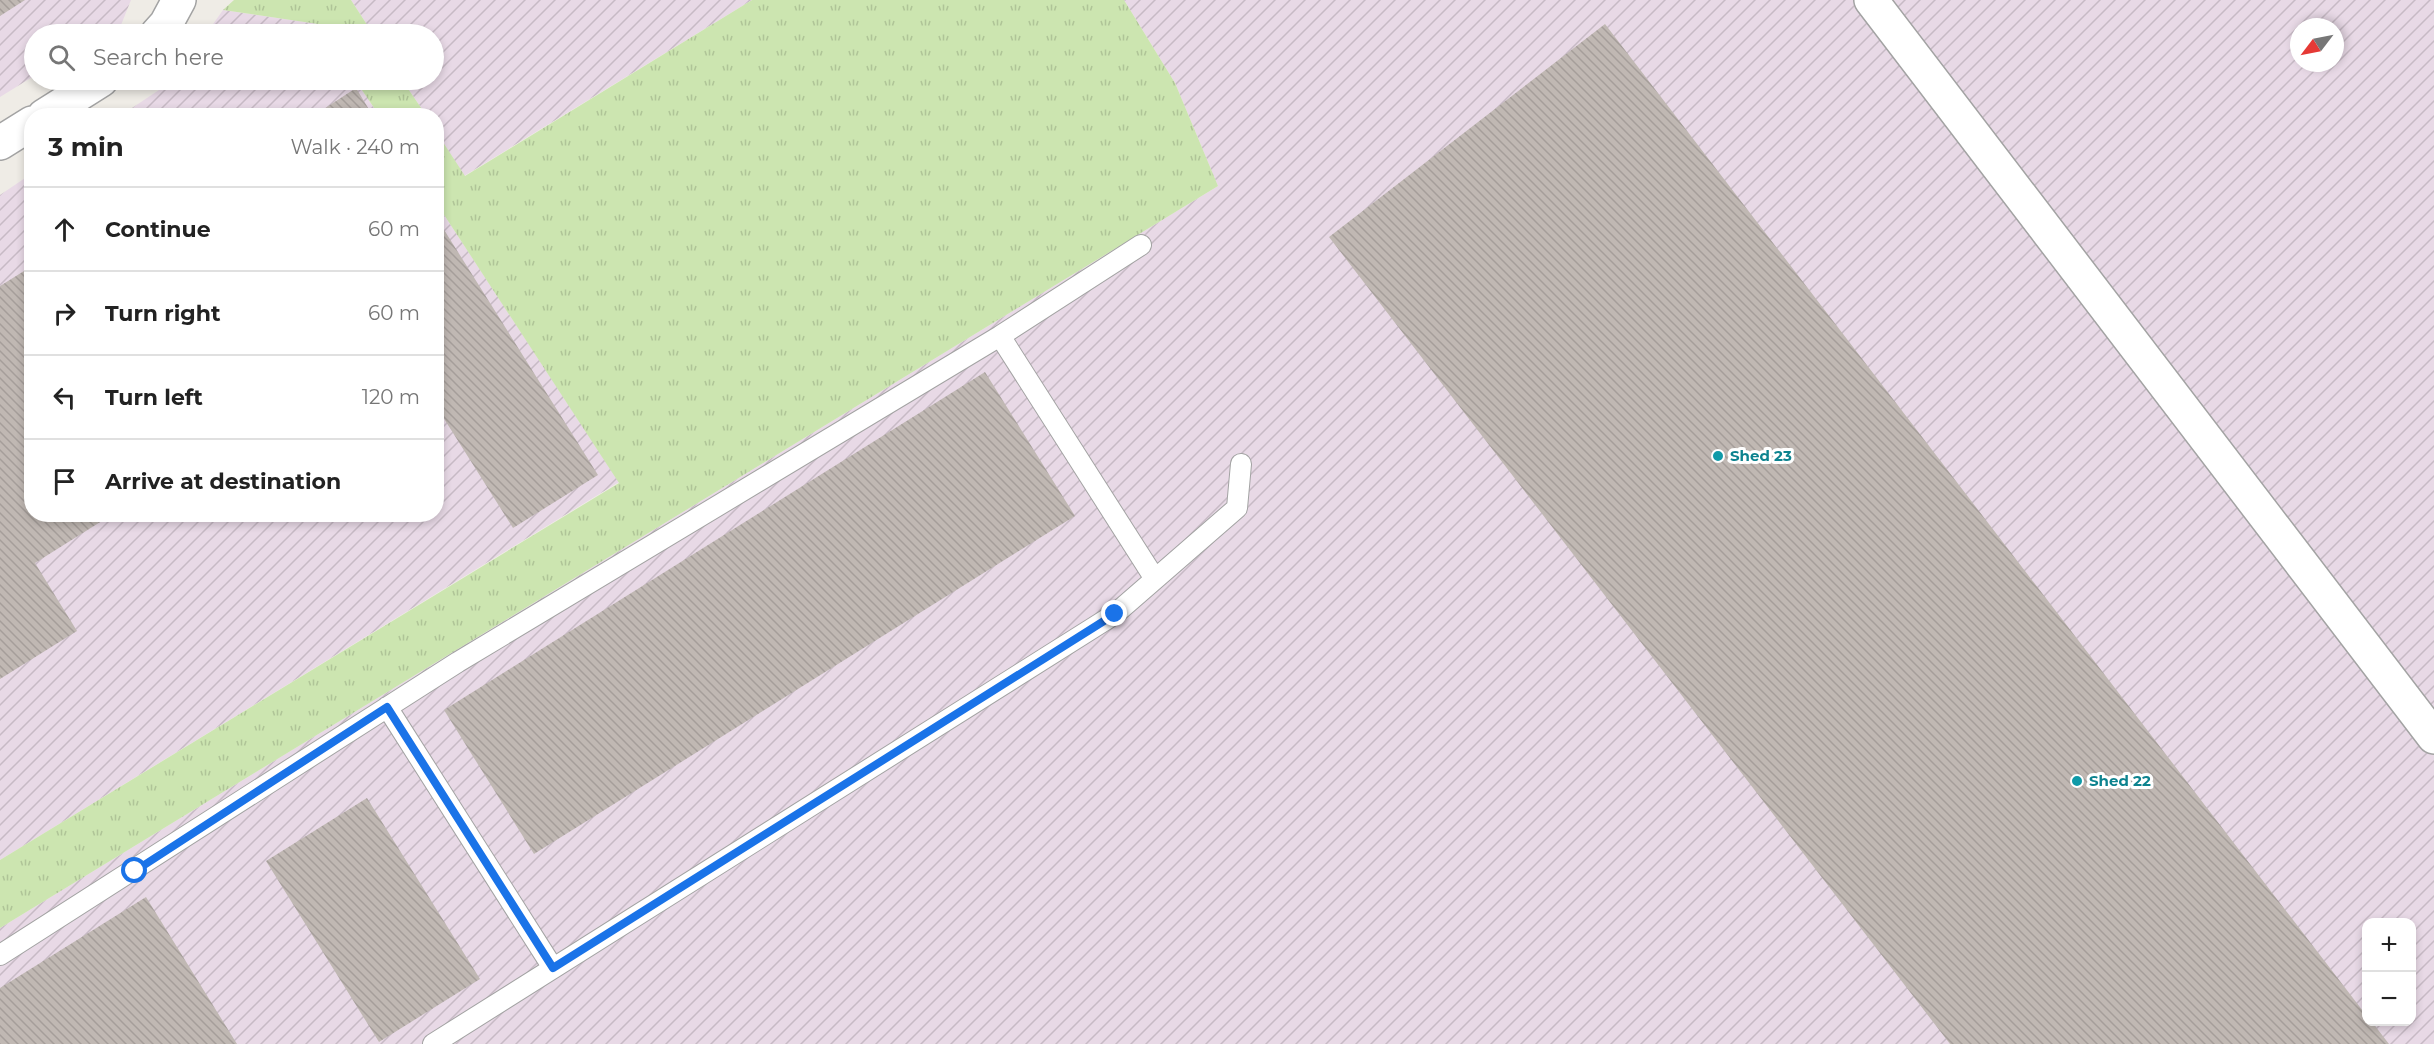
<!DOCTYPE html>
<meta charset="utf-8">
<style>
:root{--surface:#fff;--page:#f2f2f2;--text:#222;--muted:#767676;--line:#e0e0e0}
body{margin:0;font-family:Montserrat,sans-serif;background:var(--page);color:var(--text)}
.controls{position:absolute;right:18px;bottom:18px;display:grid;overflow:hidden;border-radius:12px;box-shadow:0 3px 9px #0003}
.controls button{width:54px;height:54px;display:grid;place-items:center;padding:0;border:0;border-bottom:2px solid var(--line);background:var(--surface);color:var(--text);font:30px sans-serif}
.compass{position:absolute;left:2290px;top:18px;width:54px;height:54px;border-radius:50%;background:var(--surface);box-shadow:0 3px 9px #0003;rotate:238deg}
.stop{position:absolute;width:18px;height:18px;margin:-14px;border:4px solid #1a73e8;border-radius:50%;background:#fff}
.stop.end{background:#1a73e8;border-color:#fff;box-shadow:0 2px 6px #0008}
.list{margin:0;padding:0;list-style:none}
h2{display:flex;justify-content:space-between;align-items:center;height:78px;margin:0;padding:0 24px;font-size:26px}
h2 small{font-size:20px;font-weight:400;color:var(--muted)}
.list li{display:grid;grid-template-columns:39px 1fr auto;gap:18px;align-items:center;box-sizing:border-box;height:84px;padding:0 24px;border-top:2px solid var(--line)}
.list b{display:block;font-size:22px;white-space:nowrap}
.list em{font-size:20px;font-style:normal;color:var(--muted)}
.icon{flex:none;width:33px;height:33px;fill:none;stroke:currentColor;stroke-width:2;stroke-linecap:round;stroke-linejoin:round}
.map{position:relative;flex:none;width:2434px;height:1044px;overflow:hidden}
.search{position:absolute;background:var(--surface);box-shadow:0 3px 9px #0003;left:24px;top:24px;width:420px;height:66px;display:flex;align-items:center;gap:15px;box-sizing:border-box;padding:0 21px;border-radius:33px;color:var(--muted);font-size:22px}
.panel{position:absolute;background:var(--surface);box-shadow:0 3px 9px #0003;left:24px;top:108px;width:420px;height:414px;border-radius:24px}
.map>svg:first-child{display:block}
.industrial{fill:url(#industrial-furrows);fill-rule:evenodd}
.grass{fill:url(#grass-tufts)}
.building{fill:url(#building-back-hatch)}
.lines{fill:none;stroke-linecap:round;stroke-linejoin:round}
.service-casing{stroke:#a3a3a3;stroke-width:22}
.minor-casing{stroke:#a3a3a3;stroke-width:36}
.service{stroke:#fff;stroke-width:20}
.minor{stroke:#fff;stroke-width:33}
.route{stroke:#1a73e8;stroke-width:8}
.culture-dot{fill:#0f9aa8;stroke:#fff;stroke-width:2}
.labels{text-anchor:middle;stroke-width:6;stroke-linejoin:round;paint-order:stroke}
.culture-label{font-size:15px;font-weight:bold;fill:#0d838f;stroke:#fff;text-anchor:start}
</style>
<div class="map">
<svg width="2434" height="1044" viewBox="0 0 2434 1044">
<defs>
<pattern id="industrial-furrows" width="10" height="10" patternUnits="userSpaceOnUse" patternTransform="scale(1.5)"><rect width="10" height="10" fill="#e8d9e6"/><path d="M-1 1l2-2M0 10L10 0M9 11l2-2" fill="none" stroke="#c7bac5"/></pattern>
<pattern id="grass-tufts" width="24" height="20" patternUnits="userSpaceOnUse" patternTransform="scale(1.5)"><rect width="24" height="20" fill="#cce5b0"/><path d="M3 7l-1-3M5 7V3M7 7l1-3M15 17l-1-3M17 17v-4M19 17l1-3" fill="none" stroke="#afc497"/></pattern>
<pattern id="building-back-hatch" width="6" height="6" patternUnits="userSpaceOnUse" patternTransform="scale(1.5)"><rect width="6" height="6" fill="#c0b8b3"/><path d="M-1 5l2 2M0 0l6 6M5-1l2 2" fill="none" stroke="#a59e9a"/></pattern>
</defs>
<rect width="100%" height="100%" fill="#efece6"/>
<path class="industrial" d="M0 0H131L121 25 106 34H34V76L0 97Z
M351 0H752L464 176 437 133 436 116 426 115 402 80H434V34H373Z
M1124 0H2434V1044H0V928L1218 186 1175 83ZM2299 27H2335V63H2299ZM2366 922H2412V1022H2366Z
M223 10 319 24 325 34H206Z
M174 80H355L379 115 120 116Z
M31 174 32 514H436L437 204 619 482 0 860V195Z"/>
<path class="grass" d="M234 0H351L373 34H325L318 24 223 10Z
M752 0H1124L1175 83 1218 186 0 928V860L619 483 437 204V133L465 176Z
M355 80H402L426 115H379Z"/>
<path class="building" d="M0 0H25L0 16Z
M1605 24 2366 1015V1022H2372L2389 1044H1950L1329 237Z
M356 88 373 116H313Z
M436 217 598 475 513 528 436 406Z
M32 266V514H113L35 563 77 631 0 679V286Z
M985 372 1075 516 534 854 444 710Z
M367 798 480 979 379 1042 266 861Z
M146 897 237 1044H0V988Z"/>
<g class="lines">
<defs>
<path id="service" d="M1000 336 1155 579
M387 707 553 968
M0 955 458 662 1000 336 1141 245
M433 1044 1115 614 1237 508 1241 464"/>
<path id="minor" d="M1871 0 2434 737
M157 34 166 24 179 0
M44 116 101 80
M0 143 32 123"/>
</defs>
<use href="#service" class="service-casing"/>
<use href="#minor" class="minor-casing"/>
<use href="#service" class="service"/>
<use href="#minor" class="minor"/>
</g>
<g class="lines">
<path class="route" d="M135 871 387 707 553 968 1115 614"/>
</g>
<g class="culture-dot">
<circle cx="1718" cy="456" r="6"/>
<circle cx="2077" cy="781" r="6"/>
</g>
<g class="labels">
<g class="culture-label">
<text x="1730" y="461">Shed 23</text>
<text x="2089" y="786">Shed 22</text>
</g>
</g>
</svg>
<div class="controls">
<button>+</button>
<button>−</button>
</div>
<svg class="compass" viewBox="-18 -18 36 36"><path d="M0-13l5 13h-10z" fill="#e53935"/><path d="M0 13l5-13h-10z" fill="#767676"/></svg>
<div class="stop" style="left:135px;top:871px"></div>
<div class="stop end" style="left:1115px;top:614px"></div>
<div class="search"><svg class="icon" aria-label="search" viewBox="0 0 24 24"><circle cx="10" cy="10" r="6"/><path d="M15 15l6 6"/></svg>Search here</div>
<section class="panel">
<h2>3 min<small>Walk · 240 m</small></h2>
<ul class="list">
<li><svg class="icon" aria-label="ahead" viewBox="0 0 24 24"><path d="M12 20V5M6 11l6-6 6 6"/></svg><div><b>Continue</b></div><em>60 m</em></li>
<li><svg class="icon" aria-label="right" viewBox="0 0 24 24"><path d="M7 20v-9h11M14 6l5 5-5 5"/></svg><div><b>Turn right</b></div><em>60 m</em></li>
<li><svg class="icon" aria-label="left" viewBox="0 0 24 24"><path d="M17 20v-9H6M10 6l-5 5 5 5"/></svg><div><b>Turn left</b></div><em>120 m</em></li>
<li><svg class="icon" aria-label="arrive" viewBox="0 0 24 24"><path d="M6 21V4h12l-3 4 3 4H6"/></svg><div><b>Arrive at destination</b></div></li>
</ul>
</section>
</div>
